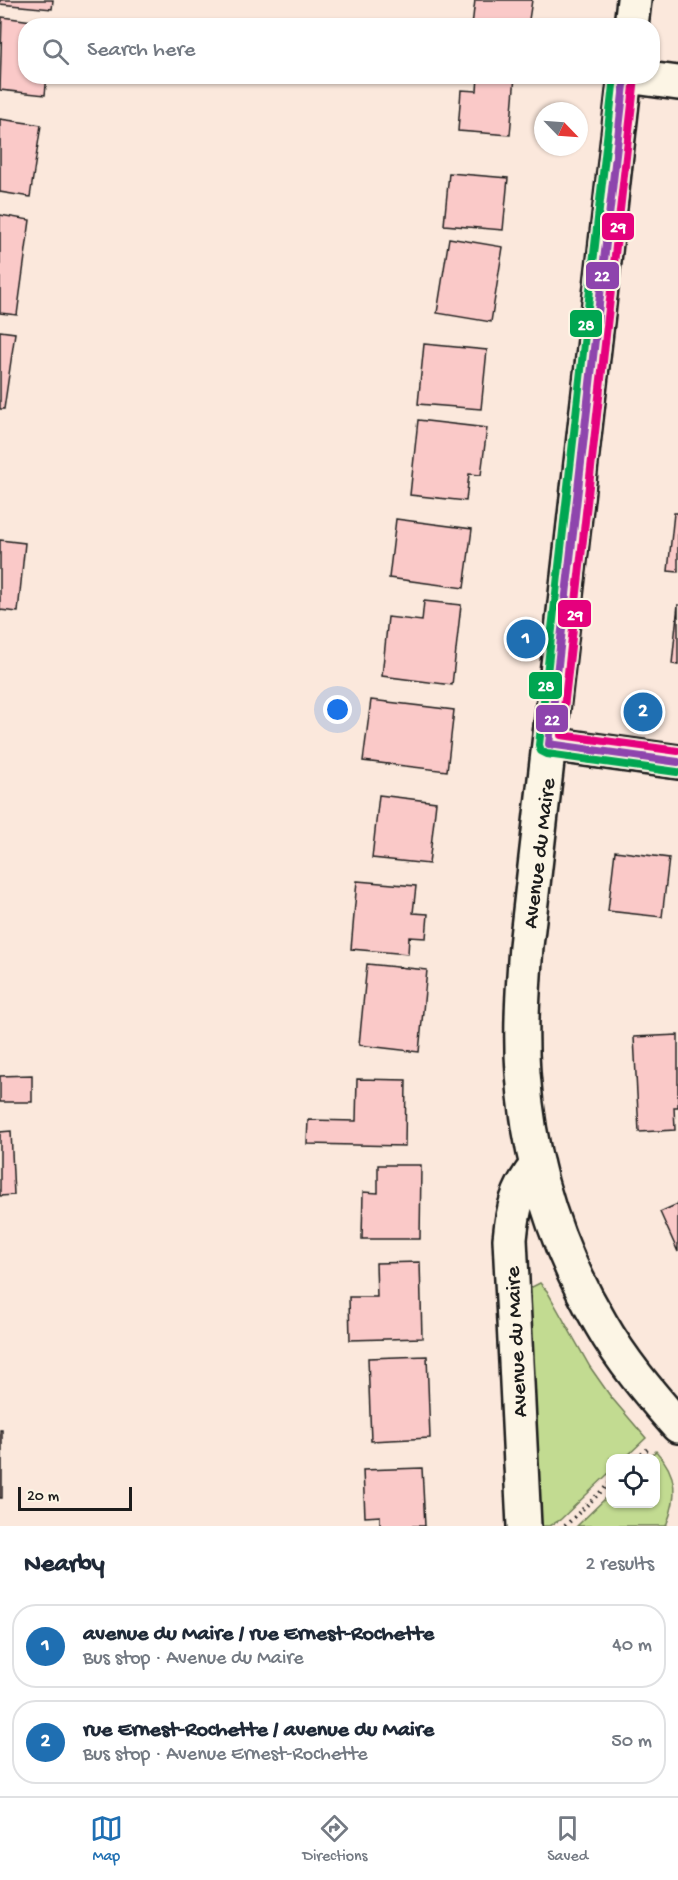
<!DOCTYPE html>
<meta charset="utf-8">
<style>
:root{--surface:#fff;--page:#f6f6f7;--text:#1f2937;--muted:#747a83;--line:#e0e1e3;--accent:#1f6fb2}
body{margin:0;font-family:"Gochi Hand",sans-serif;background:var(--page);color:var(--text)}
.controls{position:absolute;right:18px;bottom:18px;display:grid;overflow:hidden;border-radius:12px;box-shadow:0 2px 4px #0004}
.controls button{width:54px;height:54px;display:grid;place-items:center;padding:0;border:0;border-bottom:2px solid var(--line);background:var(--surface);color:var(--text);font:30px sans-serif}
.compass{position:absolute;left:534px;top:102px;width:54px;height:54px;border-radius:50%;background:var(--surface);box-shadow:0 2px 4px #0004;rotate:115deg}
.scale{position:absolute;left:18px;bottom:15px;width:114px;box-sizing:border-box;padding-left:6px;border:3px solid #1c1c1c;border-top:0;font-size:16px;line-height:21px;white-space:nowrap;color:#1c1c1c;-webkit-text-stroke:4px #fcf5e5;paint-order:stroke}
.you{position:absolute;left:338px;top:710px;width:21px;height:21px;margin:-15px;border:4px solid #fff;border-radius:50%;background:#1a73e8;box-shadow:0 0 0 9px #1a73e833}
.badge{display:grid;place-items:center;width:39px;height:39px;border-radius:50%;background:var(--accent);color:#fff;font-size:20px;font-weight:700}
.pin{position:absolute;translate:-50% -50%;border:3px solid #fff;box-shadow:0 2px 6px #0006}
.list{margin:0;padding:0;list-style:none}
h2{display:flex;justify-content:space-between;align-items:center;height:78px;margin:0;padding:0 24px;font-size:26px}
h2 small{font-size:20px;font-weight:400;color:var(--muted)}
.list li{display:grid;grid-template-columns:39px 1fr auto;gap:18px;align-items:center;box-sizing:border-box;height:84px;margin:0 12px 12px;padding:0 12px;border:2px solid var(--line);border-radius:24px}
.list b{display:block;font-size:22px;white-space:nowrap}
.list p{margin:0;font-size:20px;white-space:nowrap;color:var(--muted)}
.list em{font-size:20px;font-style:normal;color:var(--muted)}
.icon{flex:none;width:33px;height:33px;fill:none;stroke:currentColor;stroke-width:2;stroke-linecap:round;stroke-linejoin:round}
.map{position:relative;flex:none;width:678px;height:1526px;overflow:hidden}
.search{position:absolute;background:var(--surface);box-shadow:0 2px 4px #0004;left:18px;right:18px;top:18px;height:66px;display:flex;align-items:center;gap:15px;box-sizing:border-box;padding:0 21px;border-radius:24px;color:var(--muted);font-size:22px}
.sheet{height:270px;background:var(--surface)}
nav{display:flex;justify-content:space-around;align-items:center;box-sizing:border-box;height:84px;border-top:2px solid var(--line);background:var(--surface);font-size:16px;color:var(--muted)}
nav a{display:grid;justify-items:center;gap:3px}
nav .on{color:var(--accent)}
.map>svg:first-child{display:block}
.green{fill:#c2db91;stroke:#6f7c56;stroke-width:1.5}
.building{fill:#fac9c8;stroke:#1c1c1c;stroke-width:1.5}
.lines{fill:none;stroke-linecap:round;stroke-linejoin:round}
.minor-casing{stroke:#1c1c1c;stroke-width:38}
.path{stroke:#1c1c1c;stroke-width:4;stroke-dasharray:1.5 4.5;stroke-linecap:butt}
.minor{stroke:#fcf5e5;stroke-width:33}
.bus-1-casing{stroke:#fcf5e5;stroke-width:12}
.bus-2-casing{stroke:#fcf5e5;stroke-width:12}
.bus-3-casing{stroke:#fcf5e5;stroke-width:12}
.bus-1{stroke:#8e44ad;stroke-width:8}
.bus-2{stroke:#00a651;stroke-width:8}
.bus-3{stroke:#e5007d;stroke-width:8}
.labels{text-anchor:middle;stroke-width:5;stroke-linejoin:round;paint-order:stroke}
.street-label{font-size:22px;fill:#1c1c1c;stroke:#fcf5e5}
.line-badge{stroke:#fcf5e5;stroke-width:2}
.badge-label{font-size:16px;text-anchor:middle;font-weight:bold;fill:#fff}
</style>
<div class="map">
<svg width="678" height="1526" viewBox="0 0 678 1526">
<rect width="100%" height="100%" fill="#fbe8dc"/>
<filter id="ink" filterUnits="userSpaceOnUse"><feTurbulence type="fractalNoise" baseFrequency=".0167" numOctaves="2"/><feDisplacementMap in="SourceGraphic" scale="12" xChannelSelector="R" yChannelSelector="G"/><feConvolveMatrix kernelMatrix="1 2 1 2 8 2 1 2 1" color-interpolation-filters="sRGB"/></filter>
<g filter="url(#ink)">
<path class="green" d="M540 1283 547 1291 590 1367 611 1397 646 1438 625 1458H610V1472L560 1520 550 1526H542L540 1512 529 1294 530 1288Z
M656 1451C678 1475 678 1496 666 1526H577L610 1494V1504H656V1458H648Z"/>
<path class="building" d="M0 0H53L52 9 0 4Z
M475 0H532L528 26H472Z
M2 17 54 24V26H26V76H47L45 95 0 90Z
M478 76H515L510 135 458 131 461 90 477 91Z
M0 119 41 125 30 197 0 192Z
M449 173 508 178 503 230 444 225Z
M0 215 30 220 17 315 0 313Z
M449 238 503 247 491 322 437 313Z
M0 331 15 333 4 409H0Z
M424 344 487 350 481 409 418 404Z
M418 420 487 428 481 475 469 474 466 501 410 495Z
M674 513H678V572L668 571Z
M396 519 472 529 464 588 389 578Z
M0 540 25 543 18 612 0 610Z
M424 601 461 605 452 685 382 676 388 617 422 621Z
M678 604V665L672 664Z
M371 700 454 710 447 771 363 761Z
M379 795 436 802 429 864 372 858Z
M615 851 669 858 662 917 608 911Z
M357 881 416 886 413 913 428 914 426 938 409 937 408 954 351 949Z
M367 964 427 970 419 1052 359 1045Z
M678 1035V1107H674L675 1130 639 1132 634 1037Z
M32 1075V1102H0V1076Z
M357 1079 406 1080 405 1146 307 1144 308 1120 356 1121Z
M11 1131 14 1195 0 1196V1132Z
M378 1165H421L420 1239H362L363 1192 378 1193Z
M678 1204V1252L660 1212Z
M420 1262 422 1338 350 1340 349 1297H377L376 1263Z
M427 1356 430 1438 371 1441 368 1358Z
M0 1430H2V1498H0Z
M422 1468 425 1526H380V1516L365 1517 363 1470Z"/>
<g class="lines">
<defs>
<path id="minor" d="M631 26 634 0
M625 76 526 946C523 988 520 1031 523 1073 529 1162 556 1248 601 1324 622 1361 650 1394 678 1426
M627 76 678 83
M549 744 678 762
M524 1526 510 1239C513 1208 517 1190 537 1165"/>
</defs>
<use href="#minor" class="minor-casing"/>
<path class="path" d="M637 1458 649 1448
M565 1526 610 1483"/>
<use href="#minor" class="minor"/>
<defs>
<path id="bus-1" d="M625 76 549 744 678 762"/>
<path id="bus-2" d="M614 76 539 745 541 751 547 754 677 772"/>
<path id="bus-3" d="M635 77 561 735 678 751"/>
</defs>
<use href="#bus-1" class="bus-1-casing"/>
<use href="#bus-2" class="bus-2-casing"/>
<use href="#bus-3" class="bus-3-casing"/>
<use href="#bus-1" class="bus-1"/>
<use href="#bus-2" class="bus-2"/>
<use href="#bus-3" class="bus-3"/>
</g>
</g>
<g class="labels">
<g class="street-label">
<text transform="translate(537 853) rotate(-83)" y="8">Avenue du Maire</text>
<text transform="translate(514 1342) rotate(-93)" y="8">Avenue du Maire</text>
</g>
</g>
<g class="line-badge">
<rect x="601" y="212" width="34" height="29" rx="6" fill="#e5007d"/>
<rect x="585" y="261" width="35" height="29" rx="6" fill="#8e44ad"/>
<rect x="569" y="309" width="34" height="29" rx="6" fill="#00a651"/>
<rect x="557" y="599" width="35" height="29" rx="6" fill="#e5007d"/>
<rect x="528" y="671" width="35" height="29" rx="6" fill="#00a651"/>
<rect x="535" y="704" width="34" height="29" rx="6" fill="#8e44ad"/>
</g>
<g class="badge-label">
<text x="618" y="232">29</text>
<text x="602" y="281">22</text>
<text x="586" y="330">28</text>
<text x="575" y="620">29</text>
<text x="546" y="691">28</text>
<text x="552" y="725">22</text>
</g>
</svg>
<div class="controls">
<button><svg class="icon" aria-label="locate" viewBox="0 0 24 24"><circle cx="12" cy="12" r="6"/><path d="M12 2v4M12 18v4M2 12h4M18 12h4"/></svg></button>
</div>
<svg class="compass" viewBox="-18 -18 36 36"><path d="M0-13l5 13h-10z" fill="#e53935"/><path d="M0 13l5-13h-10z" fill="#747a83"/></svg>
<div class="scale">20 m</div>
<div class="you"></div>
<div class="pin badge" style="left:526px;top:639px">1</div>
<div class="pin badge" style="left:643px;top:712px">2</div>
<div class="search"><svg class="icon" aria-label="search" viewBox="0 0 24 24"><circle cx="10" cy="10" r="6"/><path d="M15 15l6 6"/></svg>Search here</div>
</div>
<section class="sheet">
<h2>Nearby<small>2 results</small></h2>
<ul class="list">
<li><span class="badge">1</span><div><b>avenue du Maire / rue Ernest-Rochette</b><p>Bus stop · Avenue du Maire</p></div><em>40 m</em></li>
<li><span class="badge">2</span><div><b>rue Ernest-Rochette / avenue du Maire</b><p>Bus stop · Avenue Ernest-Rochette</p></div><em>50 m</em></li>
</ul>
</section>
<nav>
<a class="on"><svg class="icon" aria-label="map" viewBox="0 0 24 24"><path d="M3 6l6-2 6 2 6-2v14l-6 2-6-2-6 2zM9 4v14M15 6v14"/></svg>Map</a>
<a><svg class="icon" aria-label="directions" viewBox="0 0 24 24"><path d="M12 3l9 9-9 9-9-9zM9 14v-3h6M13 9l2 2-2 2"/></svg>Directions</a>
<a><svg class="icon" aria-label="saved" viewBox="0 0 24 24"><path d="M7 4h10v16l-5-4-5 4z"/></svg>Saved</a>
</nav>
